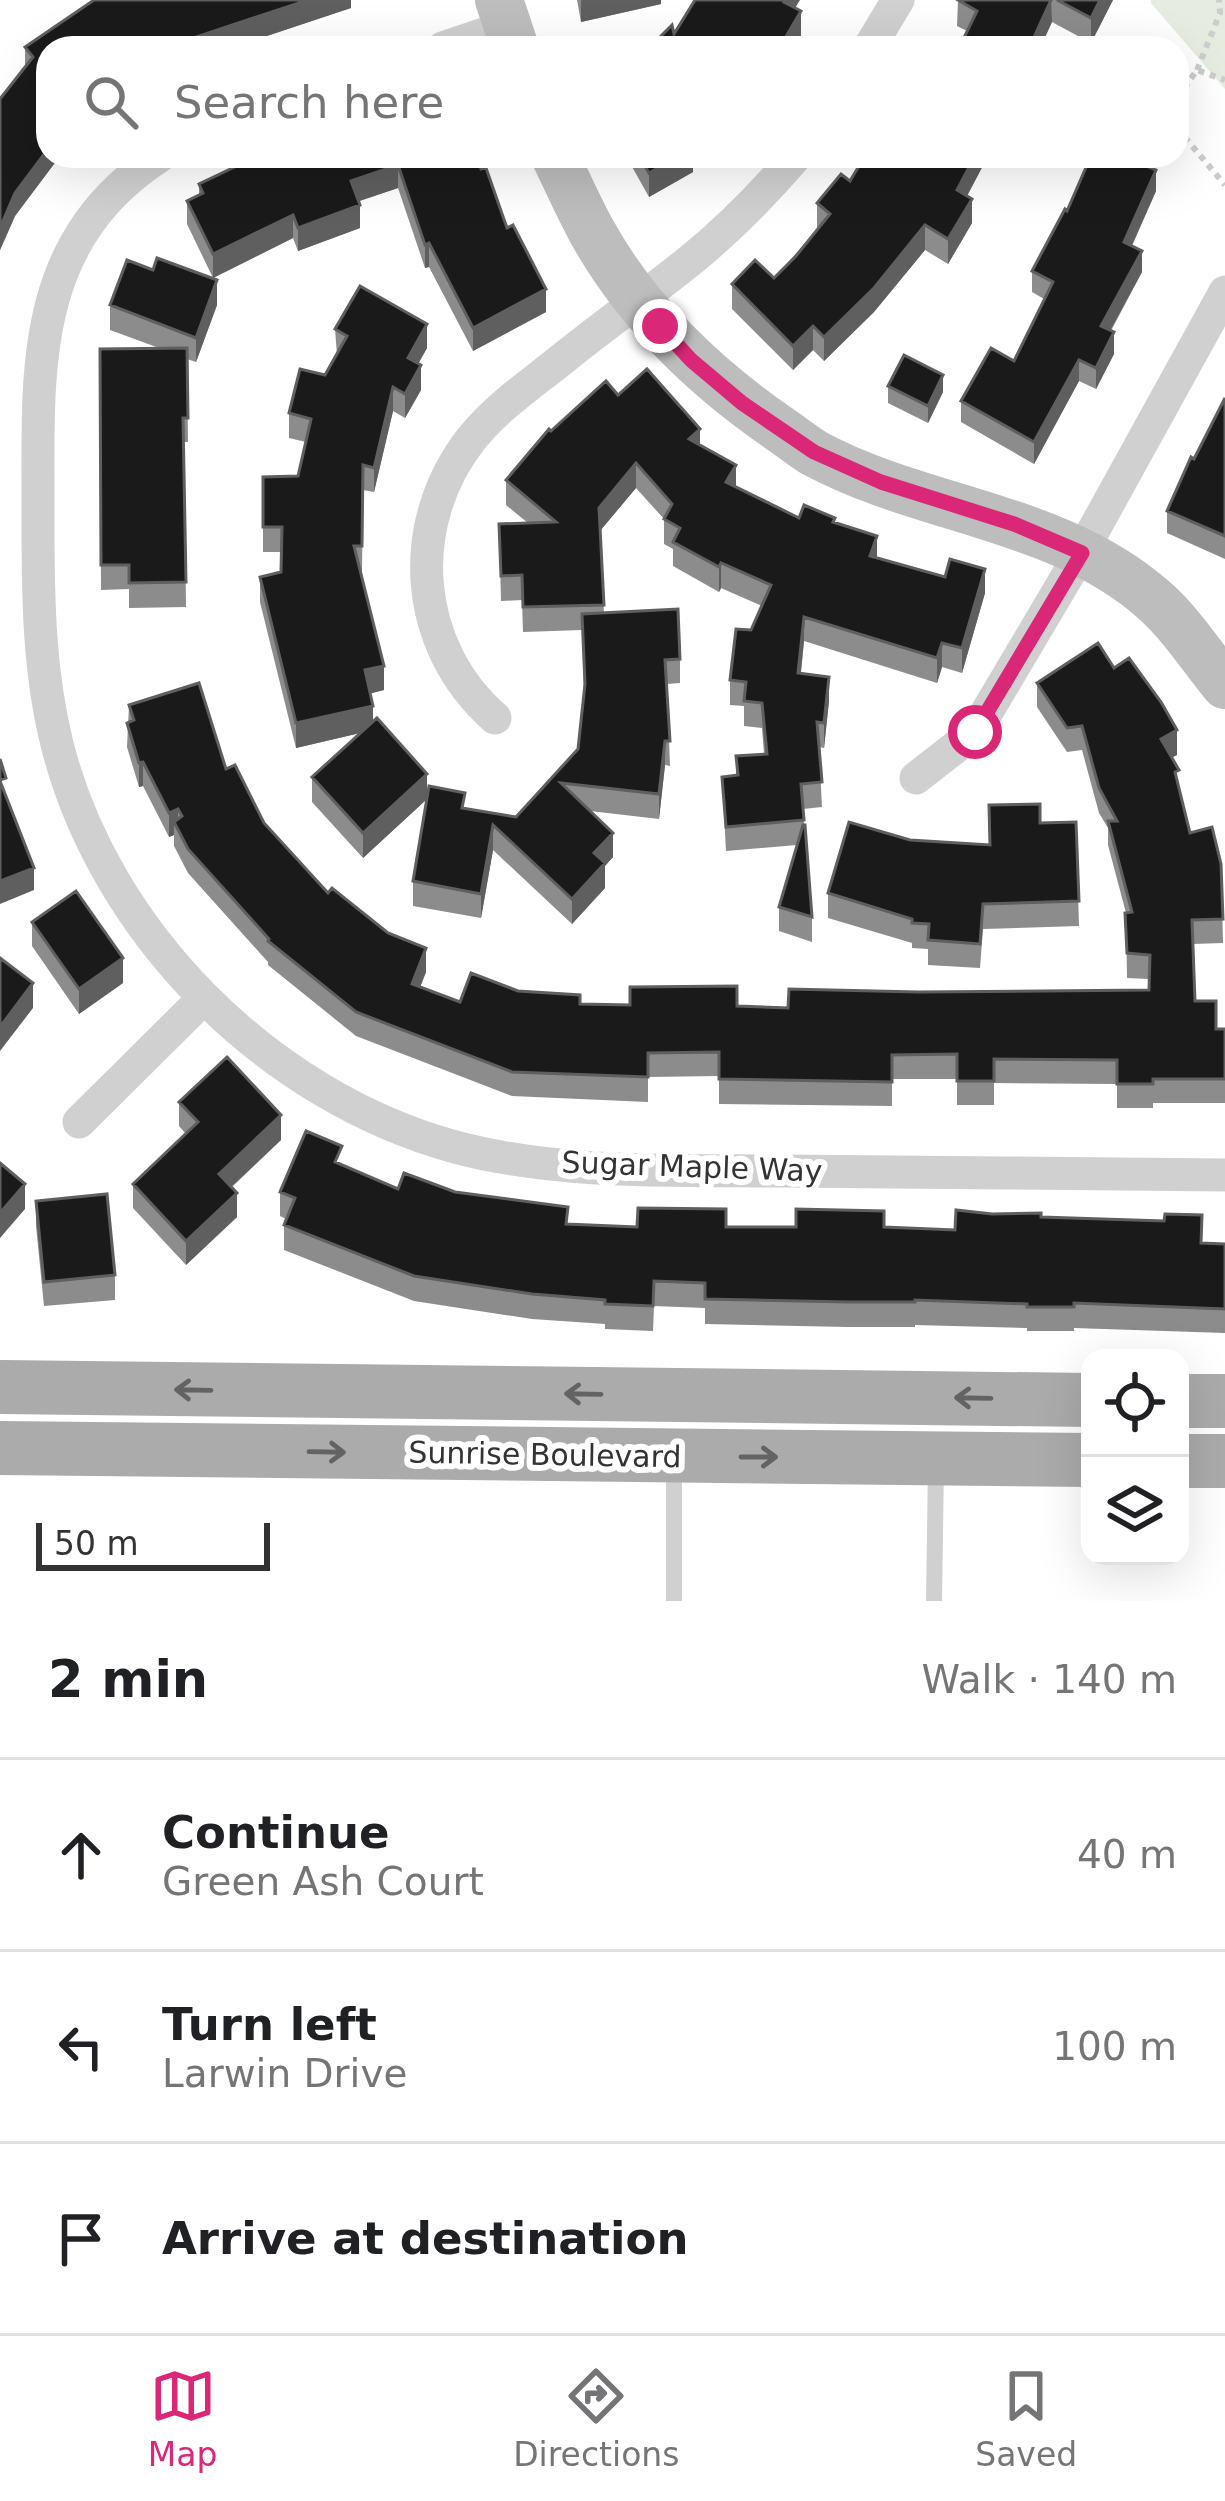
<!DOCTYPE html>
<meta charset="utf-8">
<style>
:root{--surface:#fff;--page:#f2f2f2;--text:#202124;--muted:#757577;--line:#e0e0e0;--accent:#db2777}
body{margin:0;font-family:"DejaVu Sans",sans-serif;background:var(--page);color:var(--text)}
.controls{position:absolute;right:36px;bottom:36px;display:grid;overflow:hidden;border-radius:24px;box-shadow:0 12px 48px #0002}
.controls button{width:108px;height:108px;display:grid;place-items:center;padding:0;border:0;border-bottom:3px solid var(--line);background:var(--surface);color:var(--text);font:60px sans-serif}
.scale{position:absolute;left:36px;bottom:30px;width:234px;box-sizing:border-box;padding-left:12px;border:6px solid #333;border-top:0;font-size:33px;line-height:42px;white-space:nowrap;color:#333;-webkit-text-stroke:9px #fff;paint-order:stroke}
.stop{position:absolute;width:36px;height:36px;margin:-27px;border:9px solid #db2777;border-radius:50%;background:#fff}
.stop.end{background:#db2777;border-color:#fff;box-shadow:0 3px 12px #0008}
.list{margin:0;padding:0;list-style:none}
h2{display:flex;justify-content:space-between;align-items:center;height:156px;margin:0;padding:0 48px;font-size:51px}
h2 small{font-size:39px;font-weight:400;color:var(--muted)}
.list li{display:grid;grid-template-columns:78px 1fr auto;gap:36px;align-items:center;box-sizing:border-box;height:192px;padding:0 48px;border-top:3px solid var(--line)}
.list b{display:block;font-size:45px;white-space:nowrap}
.list p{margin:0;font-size:39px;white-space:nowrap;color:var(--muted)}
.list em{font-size:39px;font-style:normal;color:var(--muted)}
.icon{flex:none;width:66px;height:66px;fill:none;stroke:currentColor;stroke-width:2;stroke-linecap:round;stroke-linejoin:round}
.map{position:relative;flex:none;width:1225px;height:1601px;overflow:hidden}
.search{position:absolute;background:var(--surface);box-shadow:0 12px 48px #0002;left:36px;right:36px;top:36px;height:132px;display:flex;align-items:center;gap:30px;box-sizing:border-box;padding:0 42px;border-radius:36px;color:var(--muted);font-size:45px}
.sheet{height:732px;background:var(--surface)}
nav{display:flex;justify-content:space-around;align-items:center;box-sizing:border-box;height:168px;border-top:3px solid var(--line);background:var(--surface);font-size:33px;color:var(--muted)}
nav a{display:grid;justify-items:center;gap:6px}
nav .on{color:var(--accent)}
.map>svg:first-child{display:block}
.green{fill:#e6ecdf}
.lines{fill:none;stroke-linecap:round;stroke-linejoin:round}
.path{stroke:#cdcdcd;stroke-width:6;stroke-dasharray:6 6;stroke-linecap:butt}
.lane{stroke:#d0d0d0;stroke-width:16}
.street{stroke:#d0d0d0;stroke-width:33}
.secondary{stroke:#bdbdbd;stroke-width:48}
.primary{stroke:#ababab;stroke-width:54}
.wall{fill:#8c8c8c}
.shaded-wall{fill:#5f5f5f}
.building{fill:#1a1a1a;stroke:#5f5f5f;stroke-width:3}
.oneway{stroke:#636363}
.route{stroke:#db2777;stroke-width:15}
.labels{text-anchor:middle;stroke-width:12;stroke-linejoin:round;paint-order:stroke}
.street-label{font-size:30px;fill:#333;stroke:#fff}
</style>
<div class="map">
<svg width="1225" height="1601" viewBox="0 0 1225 1601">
<rect width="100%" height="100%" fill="#fff"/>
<path class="green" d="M1151 0H1225V89L1151 3Z"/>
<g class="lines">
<path class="path" d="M1197 70 1220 13 1219 0
M1177 98 1197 70 1225 80
M1177 128 1225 185"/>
<path class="lane" d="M674 1601V1464
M934 1601 936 1465"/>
<path class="street" d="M443 48 508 26
M869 48 898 0
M160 156C23 245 39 381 38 525 38 599 39 672 57 744 104 932 268 1096 455 1147 561 1175 675 1170 784 1171 931 1172 1078 1174 1225 1175
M495 718C413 646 404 524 472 438 496 408 531 384 561 360 604 325 649 294 692 259 730 228 764 193 796 156
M916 778 975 732 1081 553 1225 292
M79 1122 203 999"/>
<path class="secondary" d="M499 0 515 48
M555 156C567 181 578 206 591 230 635 310 702 375 777 427 789 435 801 445 814 453 923 512 1059 515 1155 601 1181 624 1202 657 1225 685"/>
<path class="primary" d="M0 1387 1090 1400
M1180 1401H1225
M0 1448 1090 1460
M1180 1461H1225"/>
</g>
<path class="wall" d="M351 0V8L231 48H48V156H60L15 216 0 250V99L25 67V47Z
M577 0H661V4L581 22Z
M958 0H1113L1091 43 1052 22 1040 48H959L967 31 957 26Z
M477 156 546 312 473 351 429 267 425 268 398 188 358 201 360 228 298 251 293 238 213 278 187 224V201L199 195V184Z
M626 156H693V172L649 197Z
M988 156 967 196 972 223 948 264 925 250 874 312 824 361 813 350 793 370 732 309V284L774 278 818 229 817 227V203L850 181Z
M1156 191 1132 246 1142 272 1111 331 1114 354 1096 389 1079 381 1034 464 961 422V401L1014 361 1044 299 1032 292V271L1067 211Z
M110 305H217L196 362 187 359 188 442H184L186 607 129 608V589L101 590 100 349 159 348 110 330Z
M335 329 427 348 418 364 421 390 405 418 393 411 374 492 363 490 362 571H361L384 690 370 693 373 721 427 799 363 858 312 802V777L360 733 296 748 260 602V577L281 572V552H263V477L298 476 306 442 289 438V413L325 375 337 355Z
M888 386 943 392 928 423 888 403Z
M618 395 700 445 736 487 799 518 835 522 877 558 985 593 962 673 942 667 937 683 804 641 801 673 829 701 824 748 819 747 822 807 803 809 812 917V942L779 931V907L797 845 726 851 722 777 736 775V756L764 754 762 728 744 726V706L730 705V680L762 606 721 588 719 592 673 566V549L664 544V519L636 488 600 531 604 613 680 659V683L667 684 670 766 665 765 659 819 590 811 613 857 605 866V888L572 924 493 850 481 918 413 906V881L465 808 516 817 578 749 584 692 582 630 523 632 522 600 501 601 499 524 528 523 506 505V480L551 431Z
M1225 398V559L1167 533V511Z
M1037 683 1177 755 1172 757 1190 833 1221 864 1223 943 1193 944 1195 1001 1216 1029H1225V1103H1153V1108H1117V1084L994 1083V1105H957V1079H892V1106L719 1104V1076L648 1077V1102L512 1096 356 1036 268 965V962L188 873 174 846V835L169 837 143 786 139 787 127 747 129 705 226 769 264 823 328 893 426 972 420 987 460 1002 518 991 580 1004 788 1008 918 992 1149 990V979L1127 978 1126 913 1108 845V828L1099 813 1082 750 1067 752 1037 707Z
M1076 822 1079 926 983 929 980 968 928 965V949L912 948V943L828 918V893L910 840 990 845 1040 823Z
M32 922 123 983 79 1014 32 946Z
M179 1102 281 1140 232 1187 237 1217 186 1265 133 1208V1184L186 1134 179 1126Z
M342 1165 398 1189 455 1192 568 1224 637 1227H884L955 1230 1041 1217 1202 1243 1225 1244V1333L1074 1328V1331H1027V1328L915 1325V1327H848L705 1324V1308L654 1306 653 1331 605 1329V1324L532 1319 414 1301 284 1250V1225L286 1219 280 1216V1192Z
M36 1201 115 1275V1300L44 1306 36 1226Z"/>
<path class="shaded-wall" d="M308 0H351V8L231 48H179L193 38Z
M581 0H661V4L581 22Z
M785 0H800L784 26Z
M1051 0 1052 22 1040 48H1029Z
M1100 0H1113L1091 43V18Z
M801 11V36L794 48H776Z
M48 149V156H60L15 216 0 250V228L15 193Z
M679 156H693V172L649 197V173Z
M975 156H988L957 215V190Z
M398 165V188L351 204V181Z
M1156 170V191L1124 263V242Z
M972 199V223L948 264V239Z
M360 205V228L298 251V228Z
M293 215V238L213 278V254Z
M925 225V250L874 312 824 361V337Z
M429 243V267L425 268V245Z
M1142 251V272L1101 347V326Z
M217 280V305L196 362V338Z
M546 289V312L473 351V328Z
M427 324V348L408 382V358Z
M813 326V350L793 370V346Z
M1114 332V354L1096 389V368Z
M1079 360V381L1034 464V442Z
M421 365V390L405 418V394Z
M943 375V392L928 423V406Z
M393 387V411L374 492V468Z
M700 429V453L689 439Z
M636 463V488L599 532V508Z
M736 465V490L726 482Z
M877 536V561L870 556Z
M721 563V588L719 592V567Z
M985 569V593L962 673V648Z
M804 617V641L798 698V673Z
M942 643V667L937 683V658Z
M384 666V690L365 695V670Z
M829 677V701L824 748V723Z
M373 706V730L296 748V723Z
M1177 730V755L1161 763V739Z
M665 741V765L659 819V794Z
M143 762V786L139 787V763Z
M427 774V799L363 858V833Z
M178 809V831L174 822V835L169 837V813Z
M493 825V850L481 918V894Z
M613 833V857L605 866V888L572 924V899L594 853Z
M34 868V890L0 904V881Z
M426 948V972L412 1008V984Z
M123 958V983L79 1014V989Z
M33 983V1008L0 1051V1027Z
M281 1115V1140L219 1198V1174Z
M25 1184V1209L0 1238V1213Z
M237 1193V1217L186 1265V1241Z"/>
<path class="building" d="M94 0H308L193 38 195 41 179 48H48V149L15 193 0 228V99L33 57 25 47Z
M695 0H785L784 2 801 11 784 40 776 48H643L657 40 672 25 674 34Z
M958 0H1051L1029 48H959L977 11Z
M1057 0H1100L1091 18Z
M258 156H477L481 169 486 168 507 228 513 225 546 289 473 328 429 243 425 245 398 165 351 181 360 205 298 228 293 215 213 254 187 201 203 193 199 184Z
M639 156H679L649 173Z
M865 156H975L957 190 972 199 948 239 925 225 874 288 824 337 813 326 793 346 732 284 755 260 774 278 796 256 830 214 817 203 841 174 850 181Z
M1091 156H1123L1156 170 1124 242 1142 251 1101 326 1114 332 1096 368 1079 360 1034 442 961 401 991 348 1014 361 1053 282 1032 271 1065 209 1067 211Z
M157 258 217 280 196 338 110 305 127 260 153 270Z
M360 286 427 324 408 358 421 365 405 394 393 387 374 468 363 465 362 546H354L384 666 365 670 373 706 296 723 260 577 281 572 282 527H263V477L298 476 311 419 289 413 300 369 325 375 347 336 335 329Z
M187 348 188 418H183L186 582 129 583V565H101L100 349Z
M904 355 943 375 928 406 888 386Z
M647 369 700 429 689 439 736 465 726 482 799 518 804 505 835 518 833 522 877 536 870 556 945 577 950 559 985 569 962 648 942 643 937 658 804 617 798 673 829 677 824 723 817 722 822 782 801 784 804 820 726 827 722 777 738 775 736 756 767 754 762 703 744 701 746 682 730 680 736 629 751 630 771 585 721 563 719 567 673 542 680 528 664 519 672 504 636 463 599 508 604 605 523 607 522 575 501 576 499 524 556 522 506 480 549 429 551 431 606 381 618 395Z
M1225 398V536L1167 511 1191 457 1194 459Z
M678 609 680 659 665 660 670 741H665L659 794 561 783 613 833 594 853 605 863 572 899 493 825 481 894 413 881 429 786 465 793 462 808 516 817 578 749 585 684 582 614Z
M1098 643 1114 668 1129 658 1161 702 1177 730 1161 739 1179 770 1175 772 1190 833 1212 827 1221 864 1223 919 1192 920 1195 1001H1216V1029H1225V1079H1153V1084H1117V1060L994 1059V1081H957V1054L892 1055V1082L719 1079V1052L648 1053V1077L512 1072 356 1012 268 941 269 939 188 849 174 822 182 816 178 809 169 813 143 762 139 763 127 723 134 720 129 705 199 683 226 769 235 765 264 823 328 893 332 888 388 933 426 948 412 984 460 1002 471 973 518 991 580 995V1004L630 1005V987L737 986V1006L788 1008 789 989 918 992 1149 990 1150 955 1127 953 1125 913 1132 912 1108 821H1117L1099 788 1082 726 1067 728 1037 683Z
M377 718 427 774 363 833 312 777Z
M0 759 6 778 0 780Z
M0 781 34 868 0 881Z
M1040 804V823L1076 822 1079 901 983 904 980 944 928 940 929 924 912 923V919L828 893 849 822 910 840 990 845 989 805Z
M803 825H805L812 917 779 907Z
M76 891 123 958 79 989 32 922Z
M0 958 33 983 0 1027Z
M227 1057 281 1115 219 1174 237 1193 186 1241 133 1184 198 1122 179 1102Z
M306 1131 342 1146 335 1162 398 1189 404 1173 455 1192 568 1207 566 1224 637 1227 638 1208 726 1209V1227H796V1209L884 1211V1227L955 1230 956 1210 992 1214 1041 1213V1217L1164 1221 1165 1214 1202 1215 1201 1243 1225 1244V1309L1074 1303V1307H1027V1304L915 1300V1302H848L705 1299V1283L654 1281 653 1306 605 1304V1300L532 1294 414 1276 284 1225 295 1198 280 1192Z
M0 1163 25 1184 0 1213Z
M107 1194 115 1275 44 1282 36 1201Z"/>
<defs><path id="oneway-shaft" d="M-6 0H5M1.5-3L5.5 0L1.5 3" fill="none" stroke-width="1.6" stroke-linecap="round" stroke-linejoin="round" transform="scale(3)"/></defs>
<g class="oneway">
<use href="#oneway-shaft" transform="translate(193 1390) rotate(-179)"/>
<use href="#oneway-shaft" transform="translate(583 1394) rotate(-179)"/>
<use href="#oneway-shaft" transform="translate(973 1398) rotate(-179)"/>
<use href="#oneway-shaft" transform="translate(327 1452) rotate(1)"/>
<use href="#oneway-shaft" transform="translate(759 1457)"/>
</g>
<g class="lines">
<path class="route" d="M660 326 691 360 742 403 814 452 881 482 1014 524 1082 553 975 732"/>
</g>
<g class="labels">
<g class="street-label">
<text transform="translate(692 1167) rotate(2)" y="10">Sugar Maple Way</text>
<text transform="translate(545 1455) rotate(1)" y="10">Sunrise Boulevard</text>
</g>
</g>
</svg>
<div class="controls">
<button><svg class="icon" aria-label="locate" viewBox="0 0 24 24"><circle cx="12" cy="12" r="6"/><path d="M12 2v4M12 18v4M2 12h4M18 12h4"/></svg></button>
<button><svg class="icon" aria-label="layers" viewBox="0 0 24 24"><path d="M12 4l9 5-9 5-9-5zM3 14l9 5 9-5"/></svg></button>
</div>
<div class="scale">50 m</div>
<div class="stop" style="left:975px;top:732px"></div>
<div class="stop end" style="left:660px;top:326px"></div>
<div class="search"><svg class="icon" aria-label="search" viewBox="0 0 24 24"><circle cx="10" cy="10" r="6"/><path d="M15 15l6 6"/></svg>Search here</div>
</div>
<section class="sheet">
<h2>2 min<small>Walk · 140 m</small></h2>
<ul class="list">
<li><svg class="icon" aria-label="ahead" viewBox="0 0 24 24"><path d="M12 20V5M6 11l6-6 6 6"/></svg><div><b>Continue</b><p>Green Ash Court</p></div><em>40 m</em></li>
<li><svg class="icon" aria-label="left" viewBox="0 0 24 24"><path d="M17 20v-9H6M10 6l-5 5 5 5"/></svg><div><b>Turn left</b><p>Larwin Drive</p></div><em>100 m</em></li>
<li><svg class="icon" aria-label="arrive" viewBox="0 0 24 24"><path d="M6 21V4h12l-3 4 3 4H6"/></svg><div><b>Arrive at destination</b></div></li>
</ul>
</section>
<nav>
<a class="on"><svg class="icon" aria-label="map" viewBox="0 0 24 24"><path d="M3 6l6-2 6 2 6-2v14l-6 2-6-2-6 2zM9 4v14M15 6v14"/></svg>Map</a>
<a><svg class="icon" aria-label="directions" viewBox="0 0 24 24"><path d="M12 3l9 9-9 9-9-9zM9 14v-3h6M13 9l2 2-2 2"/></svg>Directions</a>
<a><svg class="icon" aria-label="saved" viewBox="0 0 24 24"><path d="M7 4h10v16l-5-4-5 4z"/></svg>Saved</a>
</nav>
